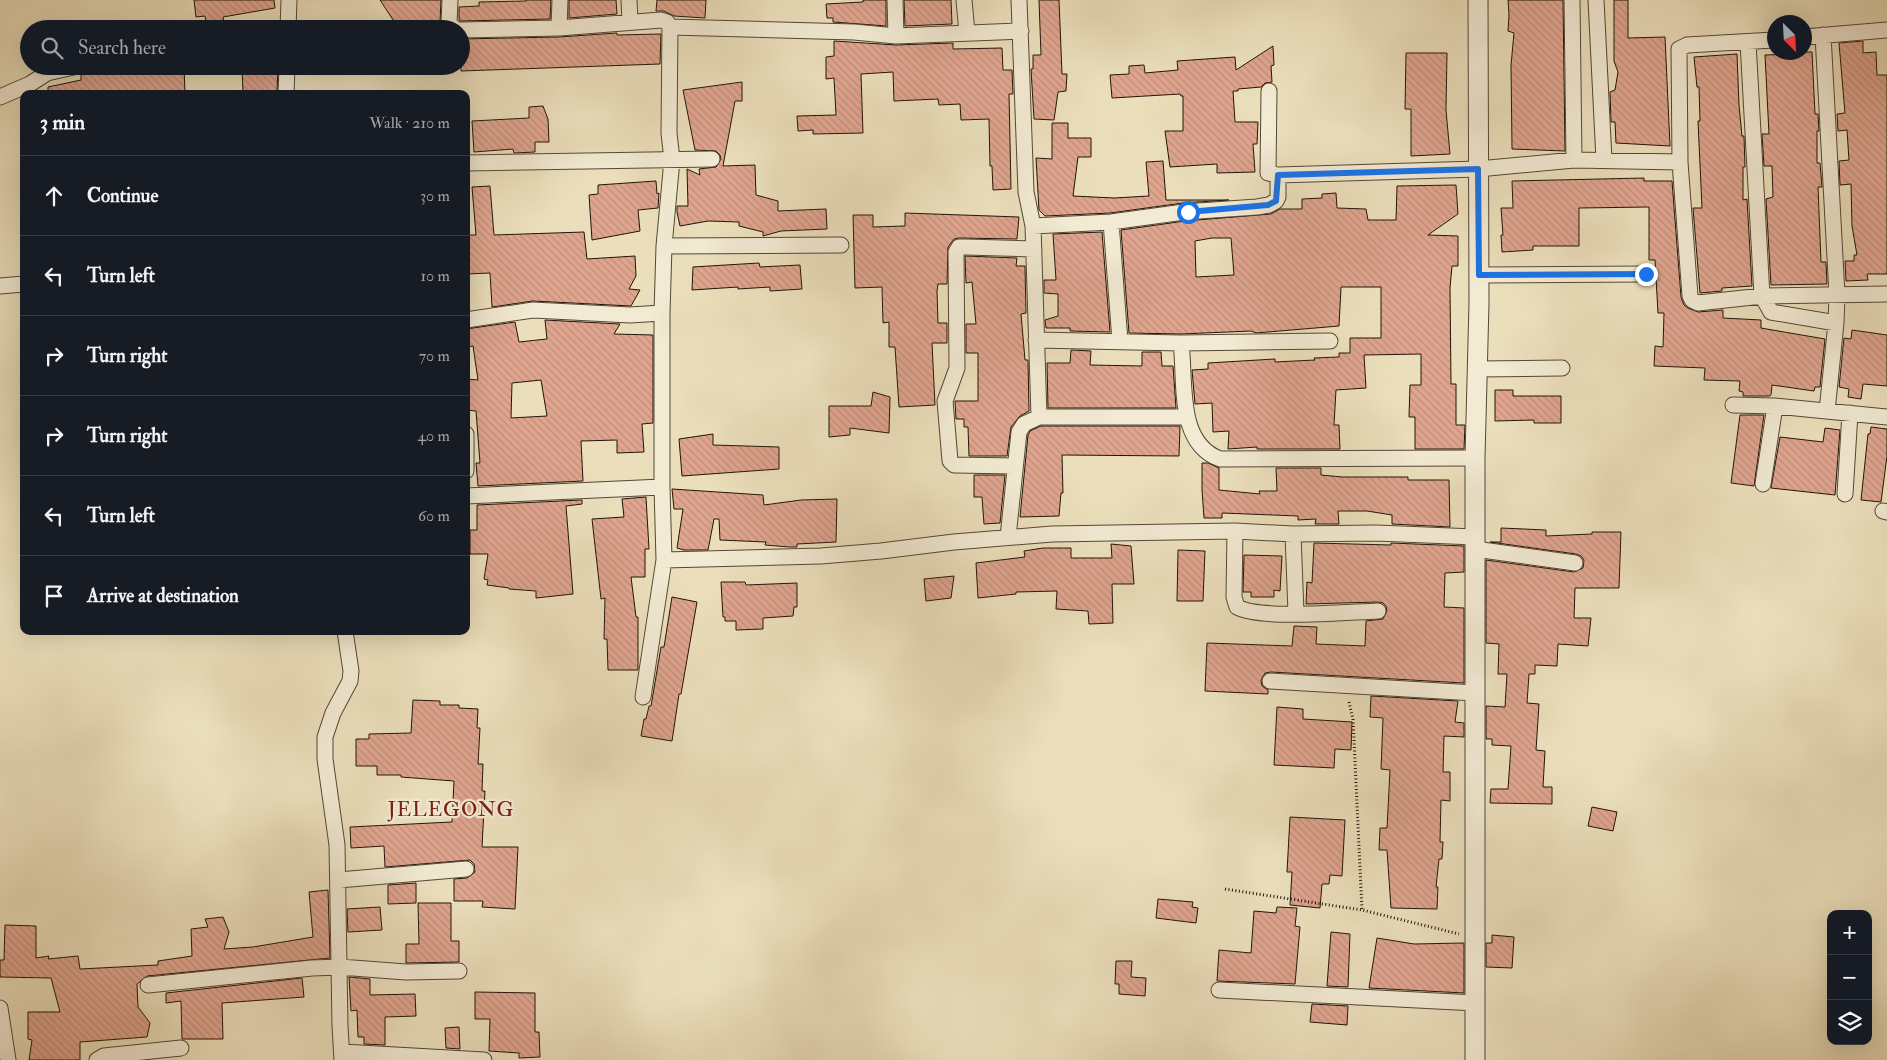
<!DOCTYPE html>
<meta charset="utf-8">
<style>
:root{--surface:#171b24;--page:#242831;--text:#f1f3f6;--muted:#9ea1a6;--line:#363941}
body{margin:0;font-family:"IM FELL Double Pica",serif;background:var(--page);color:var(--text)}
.controls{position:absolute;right:15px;bottom:15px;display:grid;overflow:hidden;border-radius:10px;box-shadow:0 5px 20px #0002}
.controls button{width:45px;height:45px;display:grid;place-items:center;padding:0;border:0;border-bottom:1px solid var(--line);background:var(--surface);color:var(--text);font:25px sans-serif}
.compass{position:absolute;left:1767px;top:15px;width:45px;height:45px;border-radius:50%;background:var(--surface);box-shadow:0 5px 20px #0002;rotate:156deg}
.stop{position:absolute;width:15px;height:15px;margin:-11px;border:4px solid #1a73e8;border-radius:50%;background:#fff}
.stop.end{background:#1a73e8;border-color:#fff;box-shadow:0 1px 5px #0008}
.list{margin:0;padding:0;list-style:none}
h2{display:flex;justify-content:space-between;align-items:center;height:65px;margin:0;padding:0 20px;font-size:21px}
h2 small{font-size:16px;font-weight:400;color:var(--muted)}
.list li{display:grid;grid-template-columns:32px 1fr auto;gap:15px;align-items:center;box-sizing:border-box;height:80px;padding:0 20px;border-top:1px solid var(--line)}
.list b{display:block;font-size:19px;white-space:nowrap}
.list em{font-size:16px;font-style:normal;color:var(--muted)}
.icon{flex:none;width:28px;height:28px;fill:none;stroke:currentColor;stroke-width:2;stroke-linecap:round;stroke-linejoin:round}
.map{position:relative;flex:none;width:1887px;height:1060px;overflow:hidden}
.search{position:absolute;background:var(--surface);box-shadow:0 5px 20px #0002;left:20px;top:20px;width:450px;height:55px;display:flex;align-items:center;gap:12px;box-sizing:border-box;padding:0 18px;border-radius:28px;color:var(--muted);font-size:19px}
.panel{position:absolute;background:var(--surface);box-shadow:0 5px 20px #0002;left:20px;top:90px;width:450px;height:545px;border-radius:10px}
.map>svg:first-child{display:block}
.building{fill:url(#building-back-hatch);stroke:#221408;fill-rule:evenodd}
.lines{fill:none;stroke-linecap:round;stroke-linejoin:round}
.minor-casing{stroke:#544735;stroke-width:17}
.tertiary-casing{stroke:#544735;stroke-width:21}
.path{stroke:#221408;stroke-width:3;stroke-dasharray:1 2.5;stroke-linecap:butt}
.minor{stroke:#f2ead3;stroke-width:15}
.tertiary{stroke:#f2ead3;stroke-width:19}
.route{stroke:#1a73e8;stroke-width:6}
.labels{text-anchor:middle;stroke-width:4.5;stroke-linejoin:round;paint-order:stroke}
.quarter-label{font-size:20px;letter-spacing:1px;fill:#7a1f14;stroke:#f2ead3}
</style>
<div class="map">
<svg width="1887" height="1060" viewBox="0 0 1887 1060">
<defs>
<pattern id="building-back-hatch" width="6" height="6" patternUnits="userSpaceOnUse" patternTransform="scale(1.25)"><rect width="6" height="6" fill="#e0a58f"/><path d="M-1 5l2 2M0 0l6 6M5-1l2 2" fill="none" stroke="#c08d7a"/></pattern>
</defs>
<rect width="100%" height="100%" fill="#ebdfbb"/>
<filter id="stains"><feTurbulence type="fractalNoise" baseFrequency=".004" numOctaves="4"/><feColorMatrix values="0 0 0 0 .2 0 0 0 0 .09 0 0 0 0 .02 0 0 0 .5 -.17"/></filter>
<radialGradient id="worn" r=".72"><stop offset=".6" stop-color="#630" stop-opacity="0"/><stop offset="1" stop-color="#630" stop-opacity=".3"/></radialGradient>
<path class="building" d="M194 0H274L275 8 223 17 224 22 206 24 205 16 196 17Z
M380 0H441L440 23 442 29H399Z
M526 0H551L550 19 460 21 459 19V7L479 6V2L526 1Z
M569 0H616L617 14 569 18Z
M657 0H706L705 18 674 16 664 11H656Z
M863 0H886V26L833 22V18H827L826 4 863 2Z
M904 0H951L952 24 905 26Z
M1039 0H1059L1062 74H1067L1066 91 1058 92 1054 120 1034 119 1031 69H1033V55H1041Z
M1508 0H1563L1565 151 1512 149 1511 65 1514 33 1508 31 1509 15Z
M1614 0H1628V38L1665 37 1670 146 1616 143 1615 122H1611L1610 92 1615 90 1618 72 1614 61Z
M617 33V35L661 34 660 64 461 71V39L559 37Z
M834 41 896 45 953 43V49L1002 48 1003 70H1012L1013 94H1009L1011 189 993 190 992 166H990L989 119 961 120 960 104 939 105 938 99 894 101 893 72 861 74 863 133 813 134V130L798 131 797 116 836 115 834 78 826 79V57L834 56Z
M1863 41V53L1876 52 1877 75H1887V274H1867L1868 280 1846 281 1845 261H1854V255H1857L1852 226 1851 184 1840 185 1839 161 1849 160 1847 130 1838 131 1837 114 1845 113 1839 43Z
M1273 46 1274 65 1271 66 1272 82 1265 83 1261 87 1238 89V91H1233L1235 122H1258L1257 144H1253L1255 172 1217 173V164L1170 167 1165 131H1183V96H1181L1180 94 1112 98 1110 75 1129 74V66L1144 65 1145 73 1178 70 1177 61 1235 57 1236 70Z
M1798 52H1812L1815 114H1818L1819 131H1817V163H1820L1822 187H1818L1821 262H1826L1827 284 1771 285 1766 199 1773 197 1772 166H1764L1762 134H1769L1765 55 1798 54Z
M1406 53H1447L1446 110 1450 154 1411 156V109H1405Z
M1737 54 1739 105 1742 136H1744L1745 167H1743V200L1747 199 1752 286 1722 288V291L1700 293 1693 208H1702L1698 121H1700L1699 87H1697L1694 57Z
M184 66 185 94H48V87L81 80V75L87 68H102L103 73 155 67Z
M242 66H278L277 92 243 93Z
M742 82V101H735L723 166 755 165 756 195 778 201V211L826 209 827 229 781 231 763 236V232L739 226V222L708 221 680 226 677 212V206H688L687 169 700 175 699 169 716 167 721 159 720 155 716 151 695 150 683 90Z
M543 106 548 119 549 142H535V152L514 153 513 149 474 152 472 121 529 118V107Z
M1052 123H1068V138H1091V157H1078L1073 196 1114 198 1149 196 1146 162 1163 161 1166 200H1229L1183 203 1110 213 1045 216 1039 210 1036 158 1052 159Z
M1644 178V181H1672L1681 297 1684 305 1688 308 1698 312 1723 310V318L1761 320V328L1825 339 1820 387H1815L1814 391 1772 385 1771 395 1769 396H1743V392L1739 391 1740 381 1704 380 1705 368 1654 366 1655 346 1663 347 1664 313H1658L1655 260H1649V207L1579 208V246H1533V250L1502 252 1501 235H1503L1501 208H1513L1512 181Z
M656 181 657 194 659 193 658 208 638 210 640 231 592 240 589 195 598 194V185Z
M1456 185 1458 214 1428 235 1458 236V266H1452L1450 288 1451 384H1456V425H1465L1464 449H1415V417H1409L1410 385H1421V354L1364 355 1366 388 1336 390 1334 425H1339L1340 449H1257V447L1228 449 1229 431 1213 432 1212 403 1195 404 1192 370 1208 369V363L1275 359V362L1315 360 1314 358 1339 357V353H1350V338H1381V287H1341L1339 326 1256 333 1251 331 1181 334 1129 333 1121 230 1185 221 1271 214 1280 209H1302V199L1322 198V194L1336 193 1337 208 1366 209 1368 220H1396L1397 186ZM1212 238H1231L1234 275 1196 277 1195 241Z
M490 186 494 235 584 232 587 259 635 256 636 276 629 289 640 290 631 306 533 301 492 307 490 273 466 274V235H476L472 187Z
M905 213 1019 217 1017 239 959 238 954 239 948 247 947 284H938L937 291 938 323H947V343H932L935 405 899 407 895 347H889V322L883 323 882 287 855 288 853 215H873V227L905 226Z
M1102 232 1110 332 1070 331V328H1046L1045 320 1058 316V294L1044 293V280H1056L1053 234Z
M965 256 1017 258 1016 266H1025L1026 313 1021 314 1025 360H1028L1029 411 1020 416 1011 427 1007 456H969L968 427H964V419H956L955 401H978V353H966V324H976L972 282 966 283Z
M759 263 760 267 800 265 802 289 770 291V287L738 289V287L692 290 693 267Z
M545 320 620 324 614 334 653 335V423L642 424 644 452 617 453V440L581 441 583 481 478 486 476 463H480L476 411 466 410V379L478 380 473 346 466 347V329L515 322 519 342 547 339ZM541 380 547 416 511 418 512 383Z
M1852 330 1887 335V386L1863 384 1861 399 1848 397 1849 389 1839 387 1844 338 1851 339Z
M1071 350 1091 351 1090 365 1142 366V352H1161L1162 366H1173L1176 408H1048L1047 363H1070Z
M1495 390H1513V396H1561V423H1534V420L1495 421Z
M873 392 890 397 889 433 850 428V435L829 437V406H871Z
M1740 415H1764L1754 486 1731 483Z
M1041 426H1180L1179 456 1062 455 1063 493H1061L1059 516 1020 517 1028 435 1030 431Z
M1871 427 1887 429V456L1881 502 1861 500 1868 434H1870Z
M1825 428 1840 430 1835 495 1771 488 1780 437 1823 442Z
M713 434V445L779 447V469L682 476 679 439Z
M1202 463H1208L1219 468V490L1260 494 1259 491H1277L1276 468H1321V475L1342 477H1408V480H1449L1450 527 1392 524V515L1367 511H1338L1339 524H1315L1316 519 1298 520V516L1222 513V518H1204L1202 490Z
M974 475H1005L1000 523 984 524 982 497H974Z
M672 489 763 495 764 505 801 500 837 499 836 542 797 544V547H789L765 545 766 542 720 540 719 519H714L708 550H684L677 548 683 509H674Z
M646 497 649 549H645V577H631L636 617H638V670H608L607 639H604L605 598 601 599 592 519 624 517 622 499Z
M582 500V504L566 506 573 594 536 598V591L509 589V588L487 585 488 580 484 579 488 554H470V530H477V505Z
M1501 528 1546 530V536L1592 534V532H1621L1619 588H1575L1574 618H1591L1588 646 1558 644 1557 666 1535 665V674H1529L1527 703 1539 704 1536 750 1545 751 1543 787H1552V804L1490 803 1491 789H1508L1511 746 1492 745V739H1486V706L1505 707 1507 674H1498L1499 644 1486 643V560L1574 572 1583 568 1584 560 1581 556 1576 554 1490 542H1501Z
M1314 543 1391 545V543L1464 546V572L1445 573 1444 607 1464 608V683L1271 672 1265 673 1261 680 1262 686 1268 690V694L1205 691 1207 643 1292 646 1294 626 1317 627 1316 644 1365 646 1366 621 1383 619 1387 611 1386 606 1383 603 1378 602 1306 604 1307 582 1312 583Z
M1111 544 1131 546 1134 584H1112L1113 623 1089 624 1088 611 1056 609 1057 591 1016 592V594L978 598 976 563 1025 557 1024 551 1043 548H1071V558H1112Z
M1178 550 1205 551 1203 601H1177Z
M1244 555 1282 556 1280 591 1274 590V597H1251V592H1243Z
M954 576 951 598 926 601 924 579Z
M721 582H745L746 585 797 583V607H794L793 616 763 618V629L736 630V621H725V617H723Z
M672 597 697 602 681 694H679L672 741 641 736 644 719H646L649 706H651L661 647H664Z
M1371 696 1458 701 1455 722 1464 723V737L1444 736 1443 772H1450V801L1441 800 1440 842H1443L1442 859H1439L1436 887H1438L1437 909 1391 908 1387 850H1379L1380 828H1387L1390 770 1381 769 1383 718 1370 717Z
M413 700 440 701V705H459V708L478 709 477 728H480L478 764H483L482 791H485L482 847H518L515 909 482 907 483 901H454V879L467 878 475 872 474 864 470 860 385 867 384 846 351 848 350 827 452 822 454 781 401 777V775H377V766H356V739H369V734L411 733Z
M1277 707 1303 709V719L1352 722 1351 750 1335 749 1334 768 1274 765Z
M1592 807 1617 812 1613 831 1588 826Z
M1290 817 1345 820 1342 876 1330 875 1329 884H1322L1320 908 1290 905 1292 872H1287Z
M416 883V903L388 904V885Z
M328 890 330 958 147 976 137 984 138 1007 150 1023 147 1037 80 1042V1060H29L32 1040 28 1039V1012H60L51 978 0 977V960H4L5 925 36 926V958L49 956 48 959 78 956 80 969 158 965V961L192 956 191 929 208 927 205 919 223 917 229 932 224 949 253 947 313 937 309 892Z
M1158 899 1193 902 1192 907 1198 908 1196 923 1156 918Z
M418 903H451V941H459V962L406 963V944H419Z
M380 907 382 930 348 932 347 909Z
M1277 907 1297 908 1295 926 1300 927 1295 984 1217 981 1219 950 1251 953 1254 911 1276 913Z
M1331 932 1350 934 1348 987 1327 986Z
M1492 935 1514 937 1512 968 1486 967V943H1492Z
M1377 938 1414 944 1464 943V993L1369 988Z
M1116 961H1132L1131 977 1146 978 1145 996 1119 994V984H1115Z
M349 977 370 979V995L415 994 416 1016 385 1017V1045L364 1044V1037H358L357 1010 351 1011Z
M302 978 304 997 222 1003 223 1039H182L181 1001 166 1003V993Z
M475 992 535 993V1032H539L540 1057 519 1058V1053L489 1051 490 1019H475Z
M1312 1004 1348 1006 1347 1025 1310 1022Z
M459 1027 460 1049 446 1048 445 1028Z"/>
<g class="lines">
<defs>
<path id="minor" d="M450 0 449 23 455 29
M629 0 630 22
M895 0 896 36
M964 0 967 33
M1019 0 1026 192 1033 226 1039 417
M1572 0 1574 160
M1596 0 1604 160
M559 28 560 0
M288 29 289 0
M461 30 559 28 661 20 667 22 670 27 854 32 896 36 1021 31
M1823 35 1837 295 1836 323 1827 411
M1804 37 1887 30
M1774 40 1687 45 1679 49 1680 162 1690 296 1692 300 1698 303 1762 296 1887 294
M1748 42 1762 296 1771 312 1836 323
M286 94 287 66
M0 97 30 84 47 73 78 66
M466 163 712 159
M1278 175 1478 169 1574 160 1680 162
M1111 222 1120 341
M1033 226 1111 222 1184 212 1257 207 1269 205 1276 201 1278 197V175L1268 173 1269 91
M664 246 841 245
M1479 275 1646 274
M0 286 24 284
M466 320 533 310 630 315 662 313
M1036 340 1181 343 1330 341
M1181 343C1186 381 1176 443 1220 459L1475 458
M1477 369 1562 368
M1733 405 1775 406 1887 417
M466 434V471
M1015 466 954 465 950 461 945 401 957 368 956 252 959 247H966L1034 249
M1763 484 1775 406
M1845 494 1850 413
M466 496 662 487
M1883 511 1887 512
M1235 531 1234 597 1237 607C1261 620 1347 612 1378 611
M1293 534 1296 613
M1008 537 1019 432 1024 424 1039 417H1187
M1475 549 1575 563
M664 560 821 556 881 551 954 542 1052 534 1235 531 1293 534 1376 533 1475 537
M1270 681 1475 693
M643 697 664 560 662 487V313L664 246 672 160 669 133 670 27
M339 880 466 869
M148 985 312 968 340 967 406 972 459 971
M1219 990 1476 1003
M0 1008 8 1060
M342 1052 484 1060
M97 1060 104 1056 181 1048
M342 1060 340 1026 337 845 325 759V737L333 713 350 681 351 671 345 631"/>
<path id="tertiary" d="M1475 1060V458L1479 303 1478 0"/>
</defs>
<use href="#minor" class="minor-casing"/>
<use href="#tertiary" class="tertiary-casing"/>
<path class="path" d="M1349 702 1353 719 1362 910 1459 934
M1225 889 1362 910"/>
<use href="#minor" class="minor"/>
<use href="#tertiary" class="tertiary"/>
</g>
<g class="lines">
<path class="route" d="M1188 212 1268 205 1276 201 1278 175 1478 169 1479 275 1646 274"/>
</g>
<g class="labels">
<g class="quarter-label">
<text x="451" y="816">JELEGONG</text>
</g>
</g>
<rect width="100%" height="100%" filter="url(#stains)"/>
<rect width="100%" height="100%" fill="url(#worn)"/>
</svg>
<div class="controls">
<button>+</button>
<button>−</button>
<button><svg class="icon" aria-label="layers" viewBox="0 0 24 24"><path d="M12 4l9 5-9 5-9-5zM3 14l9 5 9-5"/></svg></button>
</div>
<svg class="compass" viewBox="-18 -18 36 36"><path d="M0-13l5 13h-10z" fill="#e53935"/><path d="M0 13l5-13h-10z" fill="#9ea1a6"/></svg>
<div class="stop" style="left:1188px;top:212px"></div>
<div class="stop end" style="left:1646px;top:274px"></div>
<div class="search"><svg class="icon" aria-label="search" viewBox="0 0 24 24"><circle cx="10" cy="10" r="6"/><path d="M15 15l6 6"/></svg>Search here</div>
<section class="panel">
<h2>3 min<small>Walk · 210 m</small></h2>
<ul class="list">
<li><svg class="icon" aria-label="ahead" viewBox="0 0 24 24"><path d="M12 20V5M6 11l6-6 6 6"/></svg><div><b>Continue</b></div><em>30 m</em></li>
<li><svg class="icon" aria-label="left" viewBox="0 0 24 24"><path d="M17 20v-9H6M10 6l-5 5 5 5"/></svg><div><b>Turn left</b></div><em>10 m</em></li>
<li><svg class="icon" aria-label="right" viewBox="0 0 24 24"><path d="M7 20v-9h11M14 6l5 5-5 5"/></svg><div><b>Turn right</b></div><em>70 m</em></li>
<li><svg class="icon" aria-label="right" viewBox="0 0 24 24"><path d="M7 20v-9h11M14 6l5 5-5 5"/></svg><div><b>Turn right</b></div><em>40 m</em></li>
<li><svg class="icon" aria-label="left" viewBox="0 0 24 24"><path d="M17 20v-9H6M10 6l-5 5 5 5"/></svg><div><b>Turn left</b></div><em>60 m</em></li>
<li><svg class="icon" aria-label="arrive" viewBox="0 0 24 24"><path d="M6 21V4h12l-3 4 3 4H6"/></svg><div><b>Arrive at destination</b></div></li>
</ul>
</section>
</div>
